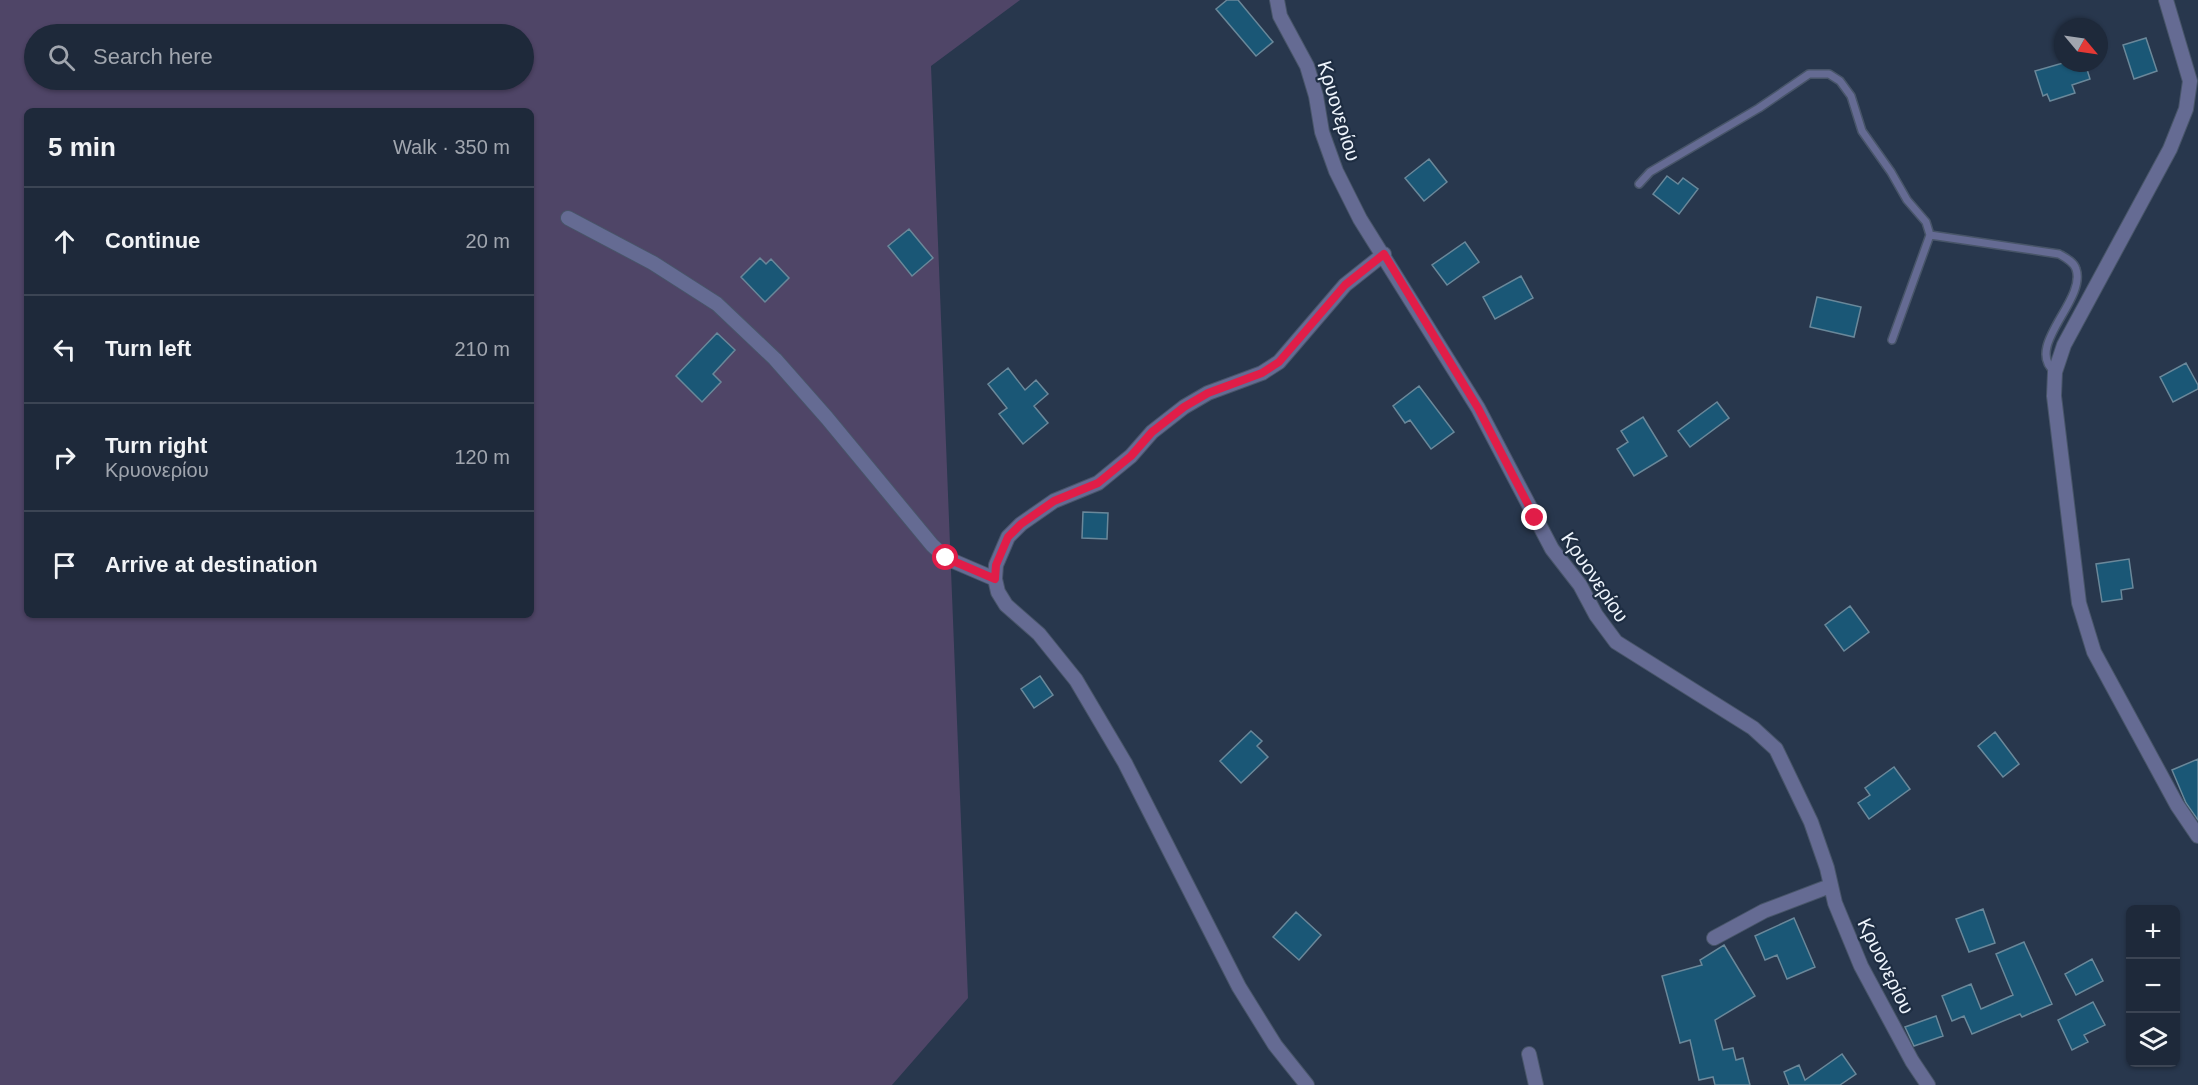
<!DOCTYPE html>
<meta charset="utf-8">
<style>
:root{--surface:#1e293a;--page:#2b3545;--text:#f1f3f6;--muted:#a1a6af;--line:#3c4554}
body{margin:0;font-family:Arial,sans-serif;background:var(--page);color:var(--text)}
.controls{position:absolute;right:18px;bottom:18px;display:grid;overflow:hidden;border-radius:9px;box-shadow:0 2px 4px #0004}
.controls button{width:54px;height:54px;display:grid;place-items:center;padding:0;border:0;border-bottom:2px solid var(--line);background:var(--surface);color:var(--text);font:30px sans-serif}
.compass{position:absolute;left:2054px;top:18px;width:54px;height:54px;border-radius:50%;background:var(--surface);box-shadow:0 2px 4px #0004;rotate:119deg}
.stop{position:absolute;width:18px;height:18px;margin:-14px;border:4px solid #e11d48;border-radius:50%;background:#fff}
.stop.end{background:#e11d48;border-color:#fff;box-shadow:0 2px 6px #0008}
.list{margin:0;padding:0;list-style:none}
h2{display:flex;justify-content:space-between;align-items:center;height:78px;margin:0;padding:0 24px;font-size:26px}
h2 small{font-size:20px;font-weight:400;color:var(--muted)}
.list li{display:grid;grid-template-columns:39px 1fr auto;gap:18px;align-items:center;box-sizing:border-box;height:108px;padding:0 24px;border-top:2px solid var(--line)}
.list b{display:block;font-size:22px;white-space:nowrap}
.list p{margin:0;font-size:20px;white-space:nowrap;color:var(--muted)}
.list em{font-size:20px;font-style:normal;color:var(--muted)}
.icon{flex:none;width:33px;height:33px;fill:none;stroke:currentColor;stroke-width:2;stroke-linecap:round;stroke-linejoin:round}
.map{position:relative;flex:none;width:2198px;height:1085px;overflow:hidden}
.search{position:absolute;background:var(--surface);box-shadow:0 2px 4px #0004;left:24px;top:24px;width:510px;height:66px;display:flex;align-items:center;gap:15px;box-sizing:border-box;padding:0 21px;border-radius:33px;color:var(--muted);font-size:22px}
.panel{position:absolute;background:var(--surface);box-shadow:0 2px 4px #0004;left:24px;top:108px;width:510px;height:510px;border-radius:9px}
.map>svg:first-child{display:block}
.green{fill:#4f4567;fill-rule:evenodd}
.building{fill:#1a5776;stroke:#6a889a;stroke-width:1.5}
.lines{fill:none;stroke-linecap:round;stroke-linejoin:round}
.service-casing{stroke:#485569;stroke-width:10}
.minor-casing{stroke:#485569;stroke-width:16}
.service{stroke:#656b93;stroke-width:7}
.minor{stroke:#656b93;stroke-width:14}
.route{stroke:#e11d48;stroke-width:8}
.labels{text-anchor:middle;stroke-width:4.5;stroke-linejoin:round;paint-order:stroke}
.street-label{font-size:20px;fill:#eef4fc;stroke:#1e2d42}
</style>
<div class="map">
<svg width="2198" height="1085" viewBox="0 0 2198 1085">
<rect width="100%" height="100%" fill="#28374d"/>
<path class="green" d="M0 0H1020L931 66 968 998 892 1085H0ZM34 34H524V80H34ZM27 111H531V615H27Z"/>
<path class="building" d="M1227 0H1238L1273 42 1256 56 1216 9Z
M2146 38 2157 71 2134 79 2123 45Z
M2063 63H2085L2090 79 2072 85 2075 93 2050 101 2047 94 2043 96 2035 71Z
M1429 159 1447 182 1424 201 1405 178Z
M1667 176 1678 184 1683 178 1698 189 1679 214 1653 194Z
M909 229 933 258 912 276 888 246Z
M1465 242 1479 262 1447 285 1432 265Z
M760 258 766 264 771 259 789 278 765 302 741 277Z
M1521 276 1533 298 1495 319 1483 297Z
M1817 297 1861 307 1854 337 1810 327Z
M717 333 735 350 713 374 721 382 702 402 676 376Z
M2186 363 2198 385V389L2173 402 2160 377Z
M1008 368 1025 390 1036 380 1048 394 1034 406 1048 423 1023 444 999 414 1007 408 988 384Z
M1419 386 1454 432 1431 449 1410 420 1405 423 1393 406Z
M1717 402 1729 418 1690 447 1678 431Z
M1643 417 1667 456 1634 476 1617 449 1628 442 1621 431Z
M1083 512 1108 513 1107 539 1082 538Z
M2129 559 2133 588 2121 590 2122 599 2102 602 2096 564Z
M1850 606 1869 632 1844 651 1825 625Z
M1040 676 1053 695 1034 708 1021 689Z
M1251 731 1262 741 1257 746 1268 757 1241 783 1220 761Z
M1995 732 2019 764 2003 777 1978 746Z
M2198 759V820L2186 803 2172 770Z
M1894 767 1910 789 1869 819 1858 803 1870 795 1865 788Z
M1983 909 1995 943 1969 952 1956 919Z
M1296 912 1321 935 1299 960 1273 937Z
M1794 918 1815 967 1787 979 1777 955 1765 960 1755 936Z
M2024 942 2052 1004 2022 1017 2020 1014 1972 1034 1964 1016 1952 1021 1942 996 1971 984 1981 1009 2013 995 1996 954Z
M1724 945 1755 996 1715 1020 1723 1050 1733 1048 1736 1060 1743 1058 1750 1085H1715L1713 1077 1699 1080 1690 1040 1680 1043 1662 976 1702 965 1700 960Z
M2092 959 2103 981 2076 995 2065 974Z
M2093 1002 2105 1025 2084 1035 2088 1042 2072 1050 2058 1020Z
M1936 1016 1943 1036 1914 1046 1905 1027Z
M1842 1054 1856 1074 1840 1085H1789L1784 1072 1799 1065 1805 1080Z"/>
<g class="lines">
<defs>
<path id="service" d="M1639 184 1650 172 1759 108 1809 74H1829L1840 81 1851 96 1862 131 1891 172 1907 200 1926 222 1930 235
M1892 340 1930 235 2059 254C2066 258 2074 262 2076 269 2087 300 2023 347 2055 372"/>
<path id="minor" d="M1277 0 1280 16 1307 66 1316 96 1322 132 1336 171 1360 219 1478 408 1552 549 1580 585 1596 615 1616 642 1753 728 1776 749 1811 822 1827 868 1835 903 1861 966 1912 1061 1928 1085
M2166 0 2190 81 2186 109 2170 149 2064 345 2055 372 2054 396 2079 603 2094 652 2177 805 2198 836
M568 218 653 263 717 304 775 359 827 418 932 545 946 558 995 579
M1714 938 1764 911 1830 886
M1529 1054 1536 1085
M1307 1085 1275 1045 1239 987 1125 763 1076 680 1039 634 1006 605 998 592 995 579 996 565 1008 537 1021 524 1054 501 1098 483 1131 456 1152 432 1184 407 1208 393 1262 373 1279 362 1345 285 1384 254"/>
</defs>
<use href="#service" class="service-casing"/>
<use href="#minor" class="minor-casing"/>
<use href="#service" class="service"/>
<use href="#minor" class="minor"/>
</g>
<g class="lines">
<path class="route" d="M946 558 995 579 996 565 1008 537 1021 524 1054 501 1098 483 1131 456 1152 432 1184 407 1208 393 1262 373 1279 362 1345 285 1384 254 1478 408 1535 518"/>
</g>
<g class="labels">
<g class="street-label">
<text transform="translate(1339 111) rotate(73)" y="7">Κρυονερίου</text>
<text transform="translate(1595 577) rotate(56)" y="7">Κρυονερίου</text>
<text transform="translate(1886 966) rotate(64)" y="7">Κρυονερίου</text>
</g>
</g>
</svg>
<div class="controls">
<button>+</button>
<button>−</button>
<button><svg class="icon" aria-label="layers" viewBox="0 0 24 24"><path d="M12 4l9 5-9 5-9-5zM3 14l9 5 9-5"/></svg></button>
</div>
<svg class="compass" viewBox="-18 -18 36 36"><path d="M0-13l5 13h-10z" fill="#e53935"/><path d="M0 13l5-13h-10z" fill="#a1a6af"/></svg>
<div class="stop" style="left:946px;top:558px"></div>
<div class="stop end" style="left:1535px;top:518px"></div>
<div class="search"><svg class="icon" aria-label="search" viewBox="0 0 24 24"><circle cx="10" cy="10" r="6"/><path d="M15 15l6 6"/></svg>Search here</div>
<section class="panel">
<h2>5 min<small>Walk · 350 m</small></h2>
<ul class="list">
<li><svg class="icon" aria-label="ahead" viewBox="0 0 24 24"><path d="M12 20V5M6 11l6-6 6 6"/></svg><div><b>Continue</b></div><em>20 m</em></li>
<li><svg class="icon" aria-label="left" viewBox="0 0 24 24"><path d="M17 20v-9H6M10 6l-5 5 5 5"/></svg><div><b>Turn left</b></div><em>210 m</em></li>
<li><svg class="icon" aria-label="right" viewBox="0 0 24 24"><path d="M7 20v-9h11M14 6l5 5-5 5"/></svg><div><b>Turn right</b><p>Κρυονερίου</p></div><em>120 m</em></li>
<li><svg class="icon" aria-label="arrive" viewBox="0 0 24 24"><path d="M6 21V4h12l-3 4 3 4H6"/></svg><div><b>Arrive at destination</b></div></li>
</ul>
</section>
</div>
